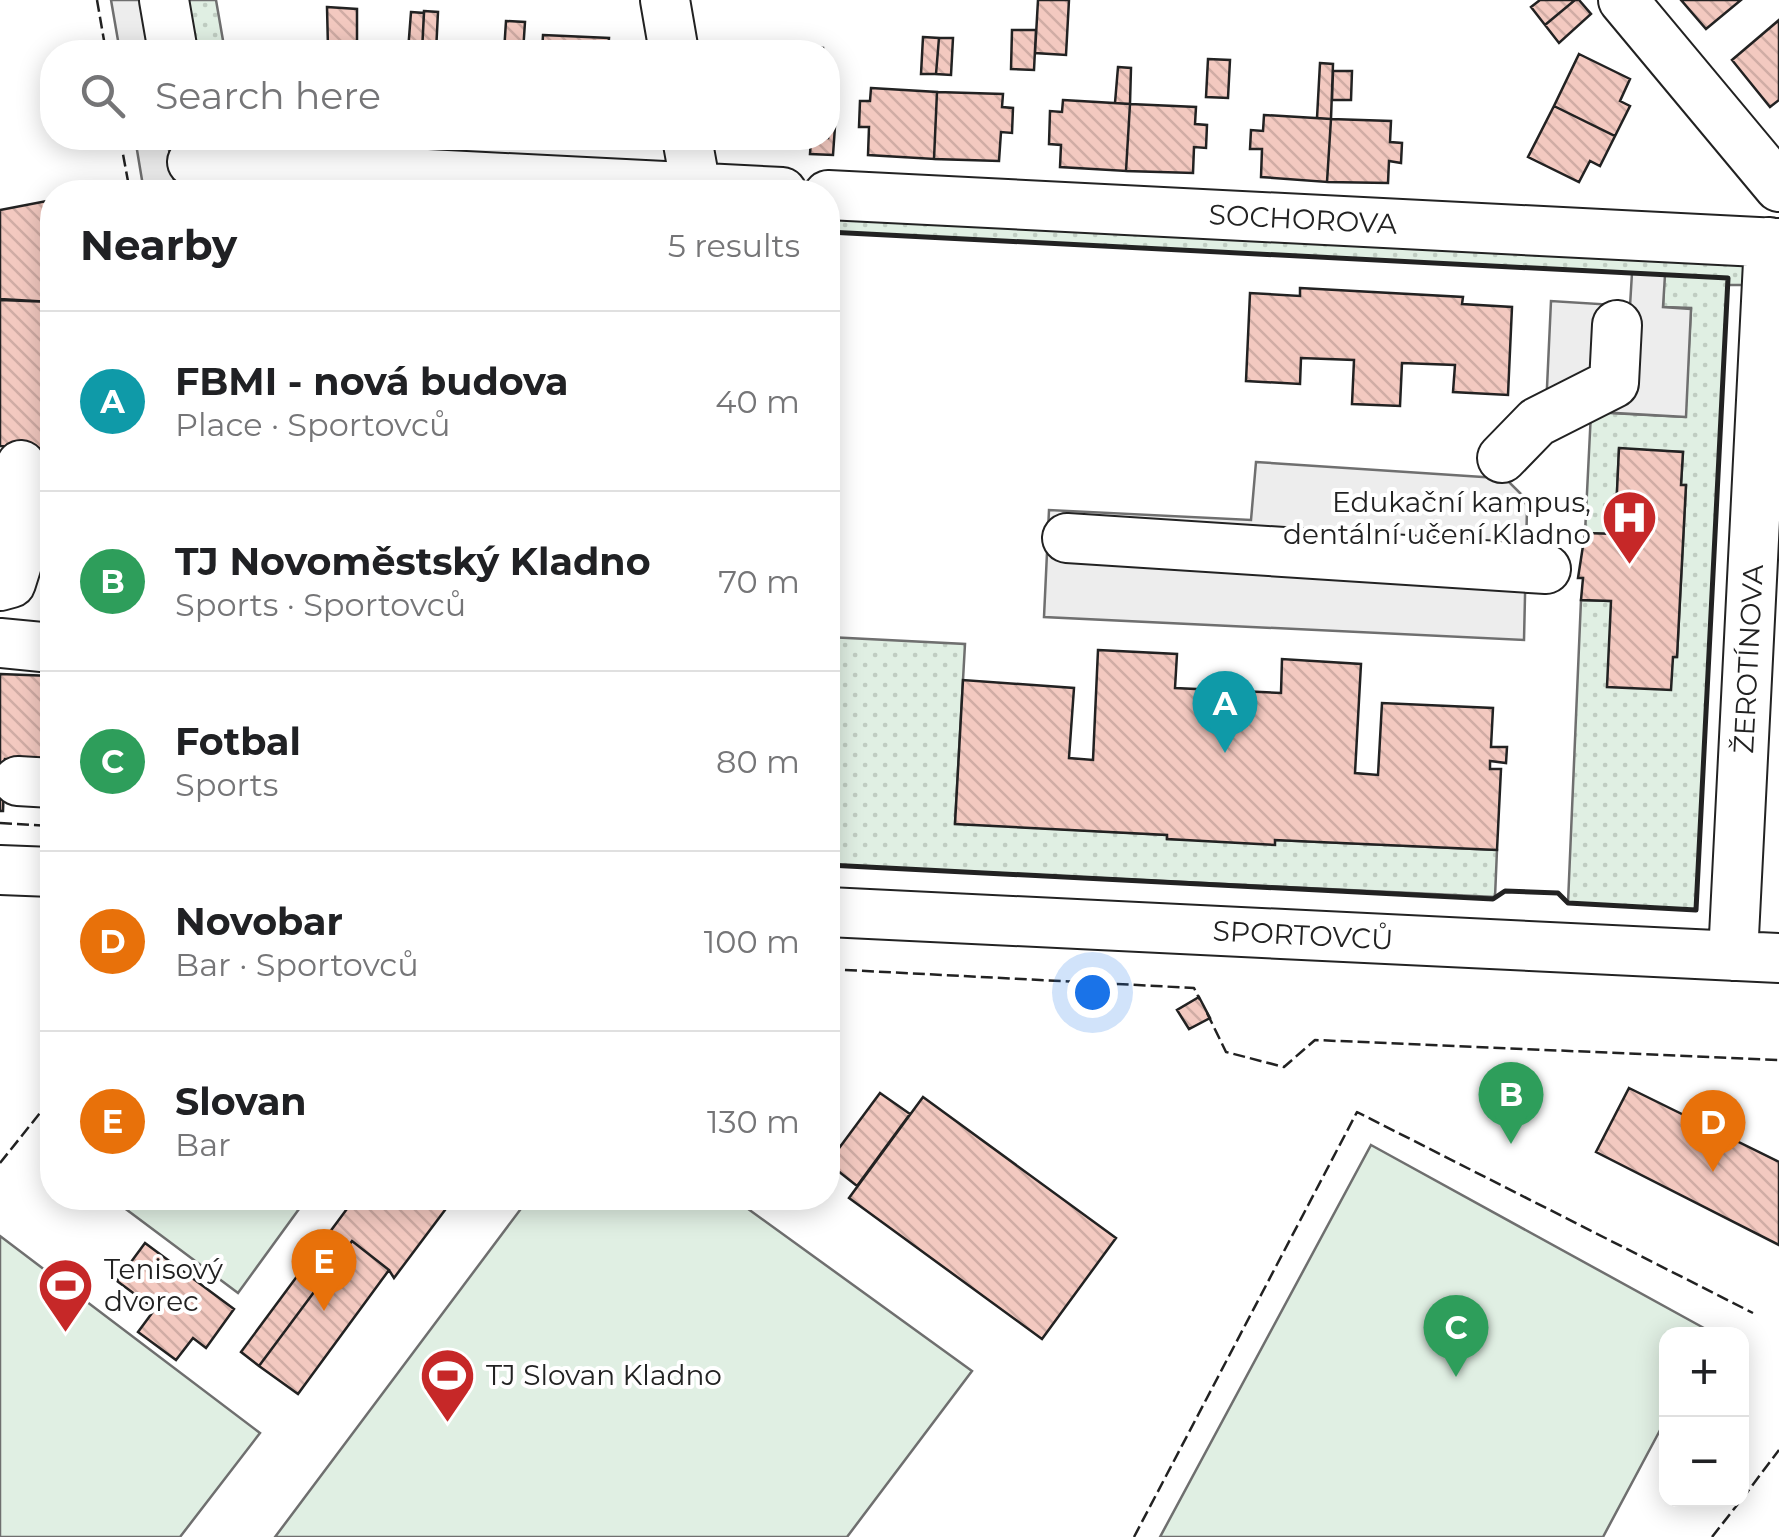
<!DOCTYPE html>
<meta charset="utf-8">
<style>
:root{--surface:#fff;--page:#f2f2f2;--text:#202124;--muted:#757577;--line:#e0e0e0;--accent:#c62828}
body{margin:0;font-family:Montserrat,sans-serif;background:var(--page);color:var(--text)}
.controls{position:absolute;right:30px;bottom:30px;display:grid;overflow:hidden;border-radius:20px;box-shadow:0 5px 25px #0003}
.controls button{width:90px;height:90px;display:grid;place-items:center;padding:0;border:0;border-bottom:2px solid var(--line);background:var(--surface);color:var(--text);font:50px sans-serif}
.you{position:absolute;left:1092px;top:992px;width:35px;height:35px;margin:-25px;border:8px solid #fff;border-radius:50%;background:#1a73e8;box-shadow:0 0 0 15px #1a73e833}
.badge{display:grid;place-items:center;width:65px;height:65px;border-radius:50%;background:var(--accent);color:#fff;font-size:32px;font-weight:700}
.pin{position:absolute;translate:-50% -82px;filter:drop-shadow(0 2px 5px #0008)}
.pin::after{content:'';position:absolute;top:52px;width:35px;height:30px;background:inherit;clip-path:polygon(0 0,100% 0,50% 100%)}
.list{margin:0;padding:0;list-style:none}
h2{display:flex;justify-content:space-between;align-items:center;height:130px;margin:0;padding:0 40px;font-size:42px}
h2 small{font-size:32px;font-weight:400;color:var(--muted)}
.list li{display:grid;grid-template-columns:65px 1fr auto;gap:30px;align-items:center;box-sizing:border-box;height:180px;padding:0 40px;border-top:2px solid var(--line)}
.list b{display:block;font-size:38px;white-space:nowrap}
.list p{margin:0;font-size:32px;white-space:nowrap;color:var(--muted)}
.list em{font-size:32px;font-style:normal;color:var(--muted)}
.icon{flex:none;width:55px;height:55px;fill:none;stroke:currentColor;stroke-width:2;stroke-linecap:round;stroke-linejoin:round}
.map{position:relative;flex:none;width:1779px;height:1537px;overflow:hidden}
.search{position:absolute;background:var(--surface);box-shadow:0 5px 25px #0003;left:40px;top:40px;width:800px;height:110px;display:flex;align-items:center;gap:25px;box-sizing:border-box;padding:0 35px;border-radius:40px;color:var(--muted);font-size:38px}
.panel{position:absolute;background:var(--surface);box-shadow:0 5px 25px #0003;left:40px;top:180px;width:800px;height:1030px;border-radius:40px}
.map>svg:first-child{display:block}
.grass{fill:url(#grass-dots);stroke:#6f6f6f;stroke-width:2.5}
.green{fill:#e0efe3;stroke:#6f6f6f;stroke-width:2.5}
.parking{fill:#ededed;stroke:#6f6f6f;stroke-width:2.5}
.building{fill:url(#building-back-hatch);stroke:#222;stroke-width:2.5}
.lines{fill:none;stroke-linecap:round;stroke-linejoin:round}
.minor-casing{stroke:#222;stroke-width:52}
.minor{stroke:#fff;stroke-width:48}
.fence{stroke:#222;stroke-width:2.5;stroke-dasharray:12 5;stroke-linecap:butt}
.wall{stroke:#222;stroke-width:5}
.labels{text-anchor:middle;stroke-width:8;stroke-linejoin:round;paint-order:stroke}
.street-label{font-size:28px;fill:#222;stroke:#fff}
.poi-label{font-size:28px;fill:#222;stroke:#fff;text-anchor:start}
</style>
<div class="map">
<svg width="1779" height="1537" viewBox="0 0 1779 1537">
<defs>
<pattern id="grass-dots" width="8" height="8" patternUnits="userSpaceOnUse" patternTransform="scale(2.5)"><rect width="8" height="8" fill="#e0efe3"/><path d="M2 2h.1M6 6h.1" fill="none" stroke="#c0cdc2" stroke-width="1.8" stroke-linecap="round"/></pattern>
<pattern id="building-back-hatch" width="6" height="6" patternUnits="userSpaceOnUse" patternTransform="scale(2.5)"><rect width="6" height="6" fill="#f3c9c0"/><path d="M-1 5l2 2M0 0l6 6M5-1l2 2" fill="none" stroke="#d0aca5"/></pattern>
</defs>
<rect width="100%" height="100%" fill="#fff"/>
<path class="grass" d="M184 0H216L225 52H193Z
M828 213 1738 261 1746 267 1752 285H1728L1696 910 1568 903 1581 600 1611 601 1673 657H1677L1686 486 1681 485 1683 452 1619 449 1615 534 1585 533 1591 412 1685 417 1691 308 1663 307 1664 275 828 232Z
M828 637 965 644 955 823 1167 835V839L1275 840 1497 850 1495 897 828 865Z"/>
<path class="green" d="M1371 1145 1713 1333 1666 1334V1419L1603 1537H1160Z
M111 1198H307L238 1293Z
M529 1198H733L972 1371 847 1537H275Z
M0 1236 260 1433 180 1537H0Z"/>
<path class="parking" d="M111 0H144L153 52H120Z
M135 138H167L176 192H144Z
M1632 273 1665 275 1663 307 1691 309 1686 417 1546 409 1551 301 1630 306Z
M1256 462 1498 478 1508 481 1524 497 1527 508 1524 640 1044 617 1049 510 1251 520Z"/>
<path class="building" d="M1038 0H1069L1066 55 1035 53Z
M1540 0H1575L1545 25 1531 7Z
M1575 0H1579L1591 14 1559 43 1545 25Z
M1681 0H1741L1706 29Z
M327 7 357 9V48H328Z
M424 11 438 12 436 52H422Z
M411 12 424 13 422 52 408 51Z
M1779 20V100L1770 107 1732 60Z
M506 21 525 22 523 52H504Z
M1012 30H1036L1034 70 1011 69Z
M543 35 609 38 608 52H542Z
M923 37 939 38 936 74H921Z
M939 38H953L951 75 936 74Z
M757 45 823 48V52H756Z
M1579 54 1630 79 1620 101 1630 106 1615 136 1554 106Z
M1208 59 1230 60 1228 98 1206 97Z
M1320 63 1333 64 1331 119 1317 118Z
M1118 67 1131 68 1130 104 1115 103Z
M1333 71H1352L1351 100H1332Z
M871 88 937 92 934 159 868 155 869 127H859L860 101H870Z
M937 92 1003 94 1002 107 1013 108 1012 133 1001 132 999 161 934 159Z
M1063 100 1130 104 1126 171 1060 167 1061 145 1049 144 1050 111 1062 112Z
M1130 104 1196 107 1195 124 1207 125 1206 148 1194 147 1193 173 1126 171Z
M1554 106 1615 136 1600 166 1590 161 1579 182 1528 157Z
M828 112H836L833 155 810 154 811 138H828Z
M1264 115 1331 119 1327 182 1261 177 1262 149H1250L1251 130 1263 131Z
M1331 119 1391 121 1390 142 1402 143 1401 163 1389 161 1388 183 1327 182Z
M52 200V302L0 299V210Z
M1300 288 1463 297 1462 304 1512 307 1508 395 1453 392 1455 365 1402 363 1400 406 1352 404 1354 360 1301 358 1300 384 1246 381 1250 293 1300 296Z
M0 300 52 302V449L0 446Z
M1619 448 1683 452 1681 485H1686L1677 657H1673L1671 690 1607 687 1611 601 1581 600 1583 578H1578L1585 533 1615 534Z
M1098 650 1177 654 1175 688 1281 693 1282 659 1361 664 1355 773 1378 775 1382 703 1493 708 1491 747H1507L1506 763 1490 761V769H1501L1497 850 1275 840V845L1167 839V835L955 824 963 680 1074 688 1069 758 1093 760Z
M0 674 52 676V761L5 759 3 811H0Z
M1199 997 1210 1018 1189 1029 1177 1010Z
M1629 1088 1779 1162V1245L1596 1152Z
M880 1093 910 1114 857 1186 828 1163Z
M923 1097 1116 1238 1042 1339 849 1198Z
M355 1198H454L394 1278 389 1270 352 1241 259 1366 241 1352Z
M352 1241 389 1270 298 1394 259 1366Z
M145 1243 234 1309 206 1348 193 1338 176 1360 138 1332 155 1309 117 1281Z"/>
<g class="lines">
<defs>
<path id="minor" d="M164 0 173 52
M665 0 674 52
M1623 0 1779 187
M687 138 696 188
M192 162 782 192
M828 195 1779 243
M1502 458 1537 422 1614 383 1617 325
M1067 538 1546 569
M0 586 11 583 17 564 21 465
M0 643 52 648
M18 781 52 783
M0 870 52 872
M828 912 1779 958
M1733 956 1769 242"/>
</defs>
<use href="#minor" class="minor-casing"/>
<use href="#minor" class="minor"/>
<path class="fence" d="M97 0 106 52
M120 138 130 192
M0 823 52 826
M828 969 1194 988 1200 1000
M1207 1013 1226 1052 1284 1067 1315 1040 1779 1060
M0 1163 52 1098
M1742 1499 1779 1450
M1134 1537 1357 1112 1753 1313
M1712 1537 1741 1500"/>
<path class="wall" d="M828 232 1728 278 1696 910 1568 903 1558 893 1505 891 1493 899 828 865"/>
</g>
<defs>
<symbol id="hospital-pin" viewBox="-11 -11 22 30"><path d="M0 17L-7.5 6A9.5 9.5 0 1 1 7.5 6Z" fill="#c62828" stroke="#fff"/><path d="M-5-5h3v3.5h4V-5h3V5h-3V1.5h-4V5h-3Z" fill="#fff"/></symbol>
<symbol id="stadium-pin" viewBox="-11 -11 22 30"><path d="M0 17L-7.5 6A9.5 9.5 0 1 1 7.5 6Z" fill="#c62828" stroke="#fff"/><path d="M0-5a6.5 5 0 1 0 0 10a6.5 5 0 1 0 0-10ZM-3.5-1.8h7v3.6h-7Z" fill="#fff"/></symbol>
</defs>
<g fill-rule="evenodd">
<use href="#hospital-pin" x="1598" y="486" width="63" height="86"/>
<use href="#stadium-pin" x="34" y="1254" width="63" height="86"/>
<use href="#stadium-pin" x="416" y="1344" width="63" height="86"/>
</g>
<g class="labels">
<g class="street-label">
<text transform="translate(1303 219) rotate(3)" y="10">SOCHOROVA</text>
<text transform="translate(1748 659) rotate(-87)" y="10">ŽEROTÍNOVA</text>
<text transform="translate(1303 935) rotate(3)" y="10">SPORTOVCŮ</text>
</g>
<g class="poi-label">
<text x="1591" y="512" text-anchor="end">Edukační kampus,<tspan x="1591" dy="32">dentální učení Kladno</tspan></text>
<text x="104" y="1279">Tenisový<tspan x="104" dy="32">dvorec</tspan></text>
<text x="486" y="1385">TJ Slovan Kladno</text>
</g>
</g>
</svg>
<div class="controls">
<button>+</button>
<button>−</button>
</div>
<div class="you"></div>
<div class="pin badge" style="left:1225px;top:753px;background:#0f9aa8">A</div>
<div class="pin badge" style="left:1511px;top:1144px;background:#2e9e5b">B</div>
<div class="pin badge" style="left:1456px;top:1377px;background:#2e9e5b">C</div>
<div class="pin badge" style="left:1713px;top:1172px;background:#e8710a">D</div>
<div class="pin badge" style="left:324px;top:1311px;background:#e8710a">E</div>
<div class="search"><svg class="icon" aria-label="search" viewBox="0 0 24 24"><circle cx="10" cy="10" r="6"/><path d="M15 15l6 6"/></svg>Search here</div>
<section class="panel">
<h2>Nearby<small>5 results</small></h2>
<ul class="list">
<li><span class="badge" style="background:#0f9aa8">A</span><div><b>FBMI - nová budova</b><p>Place · Sportovců</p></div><em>40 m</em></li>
<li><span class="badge" style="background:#2e9e5b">B</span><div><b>TJ Novoměstský Kladno</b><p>Sports · Sportovců</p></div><em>70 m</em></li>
<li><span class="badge" style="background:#2e9e5b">C</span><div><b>Fotbal</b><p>Sports</p></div><em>80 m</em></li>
<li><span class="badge" style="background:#e8710a">D</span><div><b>Novobar</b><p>Bar · Sportovců</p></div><em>100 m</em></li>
<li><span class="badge" style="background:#e8710a">E</span><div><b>Slovan</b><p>Bar</p></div><em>130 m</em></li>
</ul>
</section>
</div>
